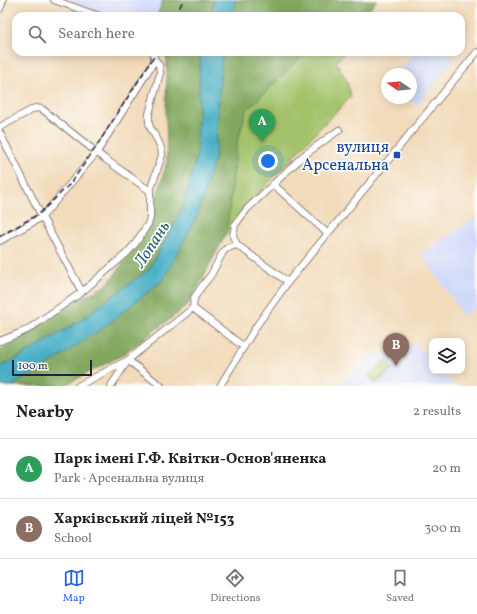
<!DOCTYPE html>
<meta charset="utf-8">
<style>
:root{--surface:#fff;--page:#f2f2f2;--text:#222;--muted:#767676;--line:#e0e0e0;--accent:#2563eb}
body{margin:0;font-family:Vollkorn,serif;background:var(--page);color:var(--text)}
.controls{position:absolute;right:12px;bottom:12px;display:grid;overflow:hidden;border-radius:8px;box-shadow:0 2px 10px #0003}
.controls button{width:36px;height:36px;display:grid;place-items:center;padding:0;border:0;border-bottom:1px solid var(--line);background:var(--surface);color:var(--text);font:20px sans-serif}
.compass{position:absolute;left:381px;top:68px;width:36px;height:36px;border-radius:50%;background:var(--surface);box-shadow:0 2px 10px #0003;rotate:284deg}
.scale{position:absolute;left:12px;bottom:10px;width:80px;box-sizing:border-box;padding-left:4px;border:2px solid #22223b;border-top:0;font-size:11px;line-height:14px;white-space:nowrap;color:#22223b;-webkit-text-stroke:3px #fdfcf7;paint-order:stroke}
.you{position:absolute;left:268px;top:161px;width:14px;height:14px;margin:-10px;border:3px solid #fff;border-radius:50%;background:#1a73e8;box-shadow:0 0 0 6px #1a73e833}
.badge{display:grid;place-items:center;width:26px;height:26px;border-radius:50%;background:var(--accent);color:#fff;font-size:13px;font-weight:700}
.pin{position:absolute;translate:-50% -33px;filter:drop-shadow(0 1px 2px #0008)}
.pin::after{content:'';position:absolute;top:21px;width:14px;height:12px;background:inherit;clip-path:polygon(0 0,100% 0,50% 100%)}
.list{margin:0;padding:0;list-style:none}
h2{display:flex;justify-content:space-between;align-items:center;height:52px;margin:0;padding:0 16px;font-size:17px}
h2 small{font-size:13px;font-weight:400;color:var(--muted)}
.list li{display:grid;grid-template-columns:26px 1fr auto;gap:12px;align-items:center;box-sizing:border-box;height:60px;padding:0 16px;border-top:1px solid var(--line)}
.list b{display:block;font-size:15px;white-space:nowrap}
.list p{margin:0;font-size:13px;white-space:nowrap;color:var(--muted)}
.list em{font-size:13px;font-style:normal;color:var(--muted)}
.icon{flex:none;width:22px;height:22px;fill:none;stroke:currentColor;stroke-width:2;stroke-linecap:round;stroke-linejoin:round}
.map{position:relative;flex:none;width:477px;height:386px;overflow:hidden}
.search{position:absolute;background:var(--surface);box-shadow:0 2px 10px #0003;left:12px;right:12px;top:12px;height:44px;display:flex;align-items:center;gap:10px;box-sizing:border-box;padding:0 14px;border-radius:12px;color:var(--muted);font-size:15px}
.sheet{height:172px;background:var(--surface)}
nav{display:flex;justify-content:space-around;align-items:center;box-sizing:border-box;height:56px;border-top:1px solid var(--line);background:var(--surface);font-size:11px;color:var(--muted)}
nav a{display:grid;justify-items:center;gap:2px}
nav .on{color:var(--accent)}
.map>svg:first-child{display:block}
.built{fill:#d1d9f9}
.green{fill:#a3c26a;stroke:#627252}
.forest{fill:#82a85e;stroke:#52654c}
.water{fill:#46afc5;stroke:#346880}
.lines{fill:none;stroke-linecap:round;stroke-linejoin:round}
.minor-casing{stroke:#8a7e7b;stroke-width:8}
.minor{stroke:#fff;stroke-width:6}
.rail{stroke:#22223b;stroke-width:1.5;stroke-dasharray:6 3;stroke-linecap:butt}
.transit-dot{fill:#1a4fb4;stroke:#fdfcf7;stroke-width:1.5}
.labels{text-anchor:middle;stroke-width:3.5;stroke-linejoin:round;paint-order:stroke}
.transit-label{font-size:16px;fill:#164399;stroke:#fdfcf7;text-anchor:end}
.water-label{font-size:17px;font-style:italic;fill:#326179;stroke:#fdfcf7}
</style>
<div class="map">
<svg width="477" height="386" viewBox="0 0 477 386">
<rect width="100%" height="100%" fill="#fdfcf7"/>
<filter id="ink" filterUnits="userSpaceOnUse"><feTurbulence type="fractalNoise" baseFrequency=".025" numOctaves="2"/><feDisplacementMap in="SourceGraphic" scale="8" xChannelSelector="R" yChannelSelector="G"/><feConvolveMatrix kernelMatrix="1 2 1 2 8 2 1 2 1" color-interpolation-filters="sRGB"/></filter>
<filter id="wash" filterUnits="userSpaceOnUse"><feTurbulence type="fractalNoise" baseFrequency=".012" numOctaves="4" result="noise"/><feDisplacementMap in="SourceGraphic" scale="16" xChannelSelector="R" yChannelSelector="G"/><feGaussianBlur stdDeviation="0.9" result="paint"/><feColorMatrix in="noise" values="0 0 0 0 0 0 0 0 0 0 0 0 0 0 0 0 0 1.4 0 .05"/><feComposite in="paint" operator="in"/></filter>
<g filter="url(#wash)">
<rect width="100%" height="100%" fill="#f2dbbb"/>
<path class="built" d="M68 0H163L157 16H111Z
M415 52H445L454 60 417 106 406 98H411V74H398Z
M477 216V307L464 316 421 254Z
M414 342 432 362V371H440L454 386H339L371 356 393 352 396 355Z"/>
<path class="green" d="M224 52H345L336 62 347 81 351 97 322 126 258 194 222 239 215 157 221 63Z
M386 360 393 369 375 384 368 375Z"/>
<path class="forest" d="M163 0H214L210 16H157Z
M236 0H377L364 16H232Z
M163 52H202L200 60 197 155 183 209 149 269 78 322 20 357 0 367V351L21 338 72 303 107 285 144 235 153 211 167 161 166 110 167 58Z
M224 52H310L303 55 246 111 237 144 227 232 192 298 186 307 122 355 63 386H10L109 323 197 216 221 63Z"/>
<path class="water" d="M214 0H236L232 16H210Z
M202 52H224L221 63 215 157 197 216 163 280 104 327 48 365 11 386H0V367L20 357 78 322 149 269 183 208 197 155 200 61Z"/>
</g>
<g filter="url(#ink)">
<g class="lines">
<defs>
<path id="minor" d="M54 0 99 16
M0 9 3 0
M0 127 35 108 42 109 105 159 150 191
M0 133 42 217 82 292
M273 184 328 234
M0 241 42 217 97 152 155 60
M237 245 288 282
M193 308 244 347
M0 341 27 330 53 312 82 292 127 253 135 244 148 224 150 218V191L162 155C162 144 155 137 150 127 148 123 149 119 149 114L160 73 159 65 154 58V52
M78 386 128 360 161 386
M111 386 128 360 193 308 194 298 202 286 211 275 223 252 227 248 237 245 233 236 235 225 247 209 303 156 339 130
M220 386 257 325 288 282 477 52"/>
</defs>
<use href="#minor" class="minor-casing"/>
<use href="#minor" class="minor"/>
<path class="rail" d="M176 16 183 0
M0 236 40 213 70 184 94 150 157 52"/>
</g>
</g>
<rect class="transit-dot" x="393" y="151" width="8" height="8" rx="2"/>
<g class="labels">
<g class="transit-label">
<text x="389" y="152">вулиця<tspan x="389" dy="18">Арсенальна</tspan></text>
</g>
<g class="water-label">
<text transform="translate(151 244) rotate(-57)" y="6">Лопань</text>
</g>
</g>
</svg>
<div class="controls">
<button><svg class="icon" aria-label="layers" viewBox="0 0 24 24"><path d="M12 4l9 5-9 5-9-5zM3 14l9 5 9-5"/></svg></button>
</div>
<svg class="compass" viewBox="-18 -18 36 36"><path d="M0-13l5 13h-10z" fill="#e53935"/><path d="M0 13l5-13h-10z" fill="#767676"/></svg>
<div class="scale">100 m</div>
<div class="you"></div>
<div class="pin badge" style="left:262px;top:142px;background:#2e9e5b">A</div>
<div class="pin badge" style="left:396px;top:366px;background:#8d6e63">B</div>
<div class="search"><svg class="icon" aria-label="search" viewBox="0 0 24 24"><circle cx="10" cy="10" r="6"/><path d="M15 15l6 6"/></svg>Search here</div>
</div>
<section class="sheet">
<h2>Nearby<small>2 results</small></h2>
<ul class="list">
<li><span class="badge" style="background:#2e9e5b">A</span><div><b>Парк імені Г.Ф. Квітки-Основ'яненка</b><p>Park · Арсенальна вулиця</p></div><em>20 m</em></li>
<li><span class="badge" style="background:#8d6e63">B</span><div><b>Харківський ліцей №153</b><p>School</p></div><em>300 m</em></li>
</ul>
</section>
<nav>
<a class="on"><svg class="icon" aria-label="map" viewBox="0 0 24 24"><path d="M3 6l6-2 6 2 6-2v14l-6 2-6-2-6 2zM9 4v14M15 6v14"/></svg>Map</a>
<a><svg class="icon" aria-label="directions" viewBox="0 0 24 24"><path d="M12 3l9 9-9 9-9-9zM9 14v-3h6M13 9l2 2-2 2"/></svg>Directions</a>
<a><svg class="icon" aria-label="saved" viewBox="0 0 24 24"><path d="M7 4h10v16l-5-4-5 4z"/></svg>Saved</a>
</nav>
